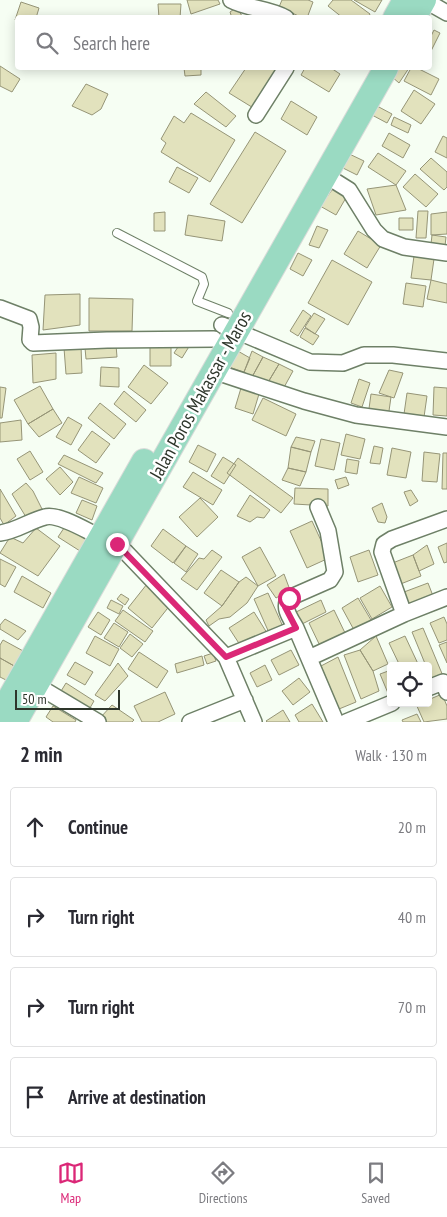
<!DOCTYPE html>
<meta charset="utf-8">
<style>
:root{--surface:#fff;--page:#f2f2f3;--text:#2b2b33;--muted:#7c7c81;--line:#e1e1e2;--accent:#db2777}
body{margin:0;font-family:"PT Sans Narrow",sans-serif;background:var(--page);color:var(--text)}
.controls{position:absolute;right:15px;bottom:15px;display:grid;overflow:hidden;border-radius:5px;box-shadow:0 2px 12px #0003}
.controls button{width:45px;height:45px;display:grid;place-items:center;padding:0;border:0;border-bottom:1px solid var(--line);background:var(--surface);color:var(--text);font:25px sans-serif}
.scale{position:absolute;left:15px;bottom:12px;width:105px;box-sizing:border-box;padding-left:5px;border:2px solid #2e362b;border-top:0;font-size:14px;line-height:18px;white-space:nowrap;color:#2e362b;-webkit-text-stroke:4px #fff;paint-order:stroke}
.stop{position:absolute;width:15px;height:15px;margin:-11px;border:4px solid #db2777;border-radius:50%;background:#fff}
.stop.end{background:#db2777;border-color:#fff;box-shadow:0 1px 5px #0008}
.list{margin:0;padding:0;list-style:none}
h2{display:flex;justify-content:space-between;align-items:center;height:65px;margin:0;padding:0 20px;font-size:21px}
h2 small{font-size:16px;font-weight:400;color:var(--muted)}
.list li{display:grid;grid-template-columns:32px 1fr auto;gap:15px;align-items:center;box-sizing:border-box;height:80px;margin:0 10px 10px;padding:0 10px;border:1px solid var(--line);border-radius:5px}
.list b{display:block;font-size:19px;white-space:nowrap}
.list em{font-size:16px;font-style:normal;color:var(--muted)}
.icon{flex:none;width:28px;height:28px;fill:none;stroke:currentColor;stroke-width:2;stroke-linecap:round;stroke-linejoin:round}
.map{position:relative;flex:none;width:447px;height:722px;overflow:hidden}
.search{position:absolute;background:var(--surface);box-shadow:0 2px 12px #0003;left:15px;right:15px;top:15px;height:55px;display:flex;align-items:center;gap:12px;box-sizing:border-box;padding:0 18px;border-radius:5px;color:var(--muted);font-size:19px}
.sheet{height:425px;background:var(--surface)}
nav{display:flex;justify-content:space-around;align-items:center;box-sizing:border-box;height:70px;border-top:1px solid var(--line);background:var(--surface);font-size:14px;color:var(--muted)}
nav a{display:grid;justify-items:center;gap:2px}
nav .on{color:var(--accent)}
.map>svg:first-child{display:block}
.building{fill:#e2e2bd;stroke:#969577}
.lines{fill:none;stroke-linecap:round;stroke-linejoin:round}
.service-casing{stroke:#6e8067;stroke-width:10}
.minor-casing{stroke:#6e8067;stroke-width:18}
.trunk-casing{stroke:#d9dbd9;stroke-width:26}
.service{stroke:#fff;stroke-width:8}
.minor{stroke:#fff;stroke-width:15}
.trunk{stroke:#9adac2;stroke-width:24}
.route{stroke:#db2777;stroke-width:6}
.labels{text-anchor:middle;stroke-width:5;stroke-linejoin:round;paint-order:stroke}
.street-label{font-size:19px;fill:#2e362b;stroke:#fff}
</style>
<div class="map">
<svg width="447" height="722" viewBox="0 0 447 722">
<rect width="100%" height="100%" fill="#f6fef3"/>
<path class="building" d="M187 0H218L220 4 191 14Z
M282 0H308L313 2 307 18H303L279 7Z
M333 0H351L370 14 368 18H343L328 6Z
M354 0H382L375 12Z
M21 2 39 8 36 18H18V21L15 20Z
M158 4H181L180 18H159Z
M237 7 243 18H232L230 12Z
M434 30 440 33 430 53V38Z
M0 66 20 79 12 92 0 86Z
M184 68H201V75L185 76Z
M246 68H282L255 109 229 93Z
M305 68H331L340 74 329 92 301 75Z
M396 68H409L399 83 391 76Z
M411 68H417L439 79 431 95 404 81Z
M86 84 108 94 101 109 92 115 72 106Z
M414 90 435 104 421 124 401 111Z
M206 92 236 116 226 127 194 104Z
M291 101 317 117 307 135 281 119Z
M377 106 392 114 387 123 372 115Z
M191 113 235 140 210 182 161 152 166 143 161 139 174 116 184 123Z
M394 117 411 125 408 133 391 125Z
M255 132 286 151 242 223 210 204Z
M389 133 410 145 403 158 382 146Z
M443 136 447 138V158L435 152Z
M343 151 364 161 357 175 337 165Z
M378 153 406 171 396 185 368 167Z
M431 158 447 172V187L444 190 420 169Z
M177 167 198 178 189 193 169 182Z
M415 174 438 194 426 207 403 187Z
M396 185 406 210 376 215 367 189Z
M335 186 347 196 336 215 320 206Z
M418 211H428L426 238H416Z
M165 212V231H154V213Z
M447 212V234L431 235V214Z
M188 215 225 221 222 241 185 235Z
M399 218H413V230H399Z
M317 226 328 230 319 248 309 245Z
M358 231 381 245 367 268 344 254Z
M432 235 446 237 445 246 431 244Z
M298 253 312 260 303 276 290 269Z
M414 256 434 259 431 280 411 278Z
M332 260 372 282 348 325 308 303Z
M431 280 447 284V303L427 299Z
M406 283 426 286 423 307 403 304Z
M80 294V325L43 330 45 295Z
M89 298 133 299 132 331H89Z
M303 310 311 316 298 336 290 331Z
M314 313 325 319 315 334 305 327Z
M305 328 319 336 313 345 300 337Z
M182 341 190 345 182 358 174 353Z
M116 345 117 357 86 359 85 348Z
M150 345H171V366H150Z
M81 346 82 373 66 374 64 348Z
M236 350 250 358 244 372 229 367Z
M252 351 263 357 252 377 244 372Z
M56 353V379L33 383 32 355Z
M263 357 279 364 267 384 252 377Z
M279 364 293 371 282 391 267 384Z
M144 365 168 383 151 404 128 387Z
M101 367 119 368V387L100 386Z
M389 370 403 373 394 398 379 393Z
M359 379 370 383 362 407 351 403Z
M40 386 53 409 28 424 14 400Z
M0 387 6 388 2 418H0Z
M434 387 447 388V416L433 415Z
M241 388 259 394 253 414 235 408Z
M124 391 146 410 136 422 114 404Z
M407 393 427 396 424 417 404 414Z
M371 394 391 397 388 418 368 416Z
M263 398 296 414 286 436 252 420Z
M100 403 126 424 114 439 88 418Z
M53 409 62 423 39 437 28 424Z
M68 417 82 425 71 445 56 437Z
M21 420 22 440 0 442V423Z
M92 431 110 444 96 463 78 450Z
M346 434 365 439 360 459 341 455Z
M296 437 315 441 311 452 291 447Z
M321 439 340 443 334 470 315 466Z
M198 445 216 454 207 472 189 462Z
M374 446 383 448 380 464 370 463Z
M291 447 311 452 306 472 288 468Z
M392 448 411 452 406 478 387 475Z
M30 451 43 472 30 480 17 459Z
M424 452 440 454 437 482 422 481Z
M443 453H447V489H442Z
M64 455 103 473 96 483 58 464Z
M223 457 236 465 224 484 211 476Z
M238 458 293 498 281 513 227 473Z
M347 459 359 461 357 474 345 472Z
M60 467 73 482 60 495 46 479Z
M288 468 306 472 300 486 282 480Z
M193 472 222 490 213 505 183 487Z
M79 477 103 488 96 503 71 493Z
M346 477 349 485 338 489 335 480Z
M26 483 33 491 44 513 29 522 12 494Z
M295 488 328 489V506L294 504Z
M0 489 16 516 4 525 0 518Z
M411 490 418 501 410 506 404 492Z
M250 495 270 510 264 518 257 517 250 522 237 516Z
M200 498 218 517 197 537 179 517Z
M82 500 97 506 92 520 76 513Z
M382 503 387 517 385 523 378 522 372 508Z
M312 521 329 558 307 568 290 531Z
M66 525 88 538 80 551 58 537Z
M36 528 60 546 38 576 0 553 10 537 23 543Z
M163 529 186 546 173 563 151 546Z
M447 543V562L444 563 438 547Z
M427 545 434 564 419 571 413 555Z
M186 546 198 554 186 572 174 563Z
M260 547 276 576 258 586 242 557Z
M212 550 222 557 197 590 181 579 199 558 204 559Z
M369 550 378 575 358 582 350 557Z
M413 555 421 576 398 585 390 564Z
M0 559 16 567 5 587 0 584Z
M221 570 239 582 222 606 204 593Z
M284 574 290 590 276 598 267 585Z
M22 576 51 593 43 608 14 592Z
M246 577 258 586 247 603 230 617 219 619 209 626 206 620 222 606 239 582Z
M428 583 435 601 412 611 404 592Z
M147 584 171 604 152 628 128 608Z
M380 586 392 607 372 619 360 598Z
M268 593 284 629 270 635 254 599Z
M121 594 129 599 125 605 117 599Z
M358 598 371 620 354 630 342 608Z
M111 600 123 606 119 614 107 608Z
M321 600 326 612 302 624 296 612Z
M123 610 153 631 145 642 115 621Z
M334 610 346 635 321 648 309 623Z
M98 612 110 620 101 635 88 627Z
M254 612 267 633 242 648 229 628Z
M444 617 447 624V640L439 643 430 623Z
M5 619 26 631 18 640 0 629V625Z
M114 623 128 632 119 647 104 638Z
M423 628 443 676 432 680 428 666H426L412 632Z
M130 634 143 644 132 657 120 648Z
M95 636 119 649 110 666 86 653Z
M376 636 388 664 373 671 360 650Z
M405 636 419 666H400L389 643Z
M3 640 25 652 16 667 0 658V645Z
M447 642V663L439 645Z
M291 650 299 665 279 675 271 660Z
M360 650 373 671 379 691 361 699 344 655Z
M139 652 168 671 157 688 128 669Z
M213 653 216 661 207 664 204 656Z
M202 656 204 665 177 673 175 664Z
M338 657 356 702 339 709 321 666Z
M0 658 16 667 8 681 0 677Z
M75 662 93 672 85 685 67 675Z
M118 663 128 676 105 701 95 695Z
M265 665 272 680 257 687 250 673Z
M391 670V698H390L380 674Z
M299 678 310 692 293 705 282 691Z
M66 683 94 701 87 713 58 696Z
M165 692 175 714 158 722H142L134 706Z
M442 694 447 706V719L424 722 416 704 428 703V700Z
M312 704 323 722H299L295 715Z
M112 705 134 720 132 722H106L100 718Z
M53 706 76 720 75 722H53L46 717Z
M283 710 290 722H267L266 721Z
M417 714 421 722H403L402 720Z"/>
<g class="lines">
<defs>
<path id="service" d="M117 233 202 277 204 284 197 301 228 313"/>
<path id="minor" d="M231 0C248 9 269 8 286 18
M424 0 447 13
M256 115 286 68
M325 175 349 190 374 230 383 239 404 247 447 253
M0 308 29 319 31 327 30 340 33 343 107 340 214 339
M222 325 310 362 343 363 364 355H393L447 361
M213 371 304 401 356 415 447 427
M0 533C17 531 29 521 45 517 58 513 87 531 100 537
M117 543 226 657 296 628 336 722
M404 614 447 597
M296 628C291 619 282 608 289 598L330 580 335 572 328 531 318 507
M226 657 254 722
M309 658 404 614 382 552 384 544 392 539 447 519
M36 685 98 722
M428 688 443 682 447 692
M190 722 245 700
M346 722 392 703"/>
<path id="trunk" d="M395 18 405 0
M414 18 424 0
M0 715 144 461
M15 722 386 68"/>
</defs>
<use href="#service" class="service-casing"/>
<use href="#minor" class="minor-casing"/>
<use href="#trunk" class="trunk-casing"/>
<use href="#service" class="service"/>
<use href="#minor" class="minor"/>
<use href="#trunk" class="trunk"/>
</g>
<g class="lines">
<path class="route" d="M117 544 226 657 296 628 285 607 289 598"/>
</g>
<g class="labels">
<g class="street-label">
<text transform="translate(200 395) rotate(-61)" y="7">Jalan Poros Makassar - Maros</text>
</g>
</g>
</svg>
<div class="controls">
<button><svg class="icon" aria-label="locate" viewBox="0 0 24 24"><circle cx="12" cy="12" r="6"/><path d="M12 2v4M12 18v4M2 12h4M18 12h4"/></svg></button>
</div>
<div class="scale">50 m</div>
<div class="stop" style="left:289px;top:598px"></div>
<div class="stop end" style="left:117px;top:544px"></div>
<div class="search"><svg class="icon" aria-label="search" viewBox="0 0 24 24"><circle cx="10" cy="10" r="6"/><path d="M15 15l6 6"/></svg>Search here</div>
</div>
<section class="sheet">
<h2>2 min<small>Walk · 130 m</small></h2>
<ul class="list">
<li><svg class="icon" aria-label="ahead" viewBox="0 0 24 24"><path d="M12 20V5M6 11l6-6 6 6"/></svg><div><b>Continue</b></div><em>20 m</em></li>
<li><svg class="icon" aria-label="right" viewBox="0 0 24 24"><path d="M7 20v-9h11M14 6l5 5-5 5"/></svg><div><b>Turn right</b></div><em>40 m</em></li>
<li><svg class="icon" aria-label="right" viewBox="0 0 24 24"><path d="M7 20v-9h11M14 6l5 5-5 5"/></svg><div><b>Turn right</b></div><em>70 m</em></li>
<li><svg class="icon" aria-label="arrive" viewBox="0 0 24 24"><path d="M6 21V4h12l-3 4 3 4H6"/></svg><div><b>Arrive at destination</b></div></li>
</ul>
</section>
<nav>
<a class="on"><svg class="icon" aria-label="map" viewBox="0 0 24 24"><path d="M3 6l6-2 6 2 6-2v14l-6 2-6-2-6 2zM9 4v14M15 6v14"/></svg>Map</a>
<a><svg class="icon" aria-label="directions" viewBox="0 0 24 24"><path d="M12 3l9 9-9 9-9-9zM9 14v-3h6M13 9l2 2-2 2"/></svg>Directions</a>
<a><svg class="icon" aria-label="saved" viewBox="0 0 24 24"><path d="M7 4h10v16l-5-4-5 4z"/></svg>Saved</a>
</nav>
